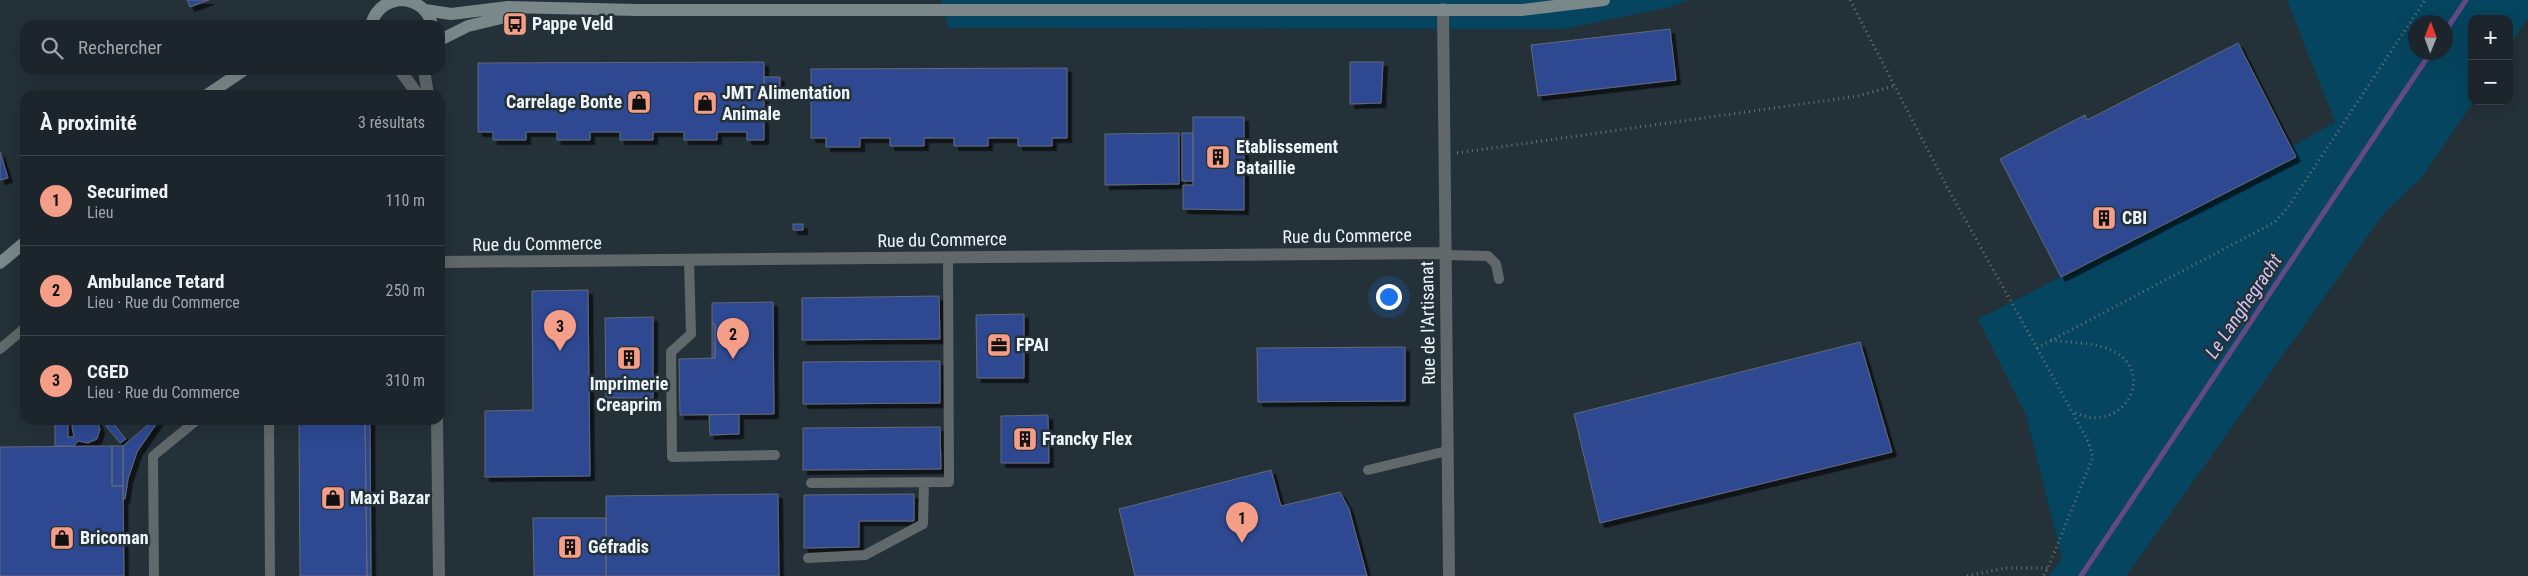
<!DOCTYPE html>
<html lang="fr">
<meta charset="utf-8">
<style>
:root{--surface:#1b252b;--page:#283137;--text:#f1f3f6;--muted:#a0a5a9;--line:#394247;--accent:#f49e87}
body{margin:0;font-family:"Roboto Condensed",sans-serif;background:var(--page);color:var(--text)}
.controls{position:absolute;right:15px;top:15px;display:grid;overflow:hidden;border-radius:10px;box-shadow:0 5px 20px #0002}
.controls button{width:45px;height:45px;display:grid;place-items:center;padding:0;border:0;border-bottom:1px solid var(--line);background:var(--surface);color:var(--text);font:25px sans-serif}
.compass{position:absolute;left:2408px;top:15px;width:45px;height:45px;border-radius:50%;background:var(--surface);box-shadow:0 5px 20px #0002;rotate:1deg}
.you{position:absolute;left:1388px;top:296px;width:18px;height:18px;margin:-12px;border:4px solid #fff;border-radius:50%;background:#1a73e8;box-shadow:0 0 0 8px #1a73e833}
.badge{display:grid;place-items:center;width:32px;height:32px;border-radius:50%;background:var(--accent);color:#111;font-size:16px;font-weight:700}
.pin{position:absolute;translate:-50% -41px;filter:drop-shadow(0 1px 2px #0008)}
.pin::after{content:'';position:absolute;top:26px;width:18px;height:15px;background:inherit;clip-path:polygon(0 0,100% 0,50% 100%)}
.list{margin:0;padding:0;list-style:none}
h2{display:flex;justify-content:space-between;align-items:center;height:65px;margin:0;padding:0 20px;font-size:21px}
h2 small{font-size:16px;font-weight:400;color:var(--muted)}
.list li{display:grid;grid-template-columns:32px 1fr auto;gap:15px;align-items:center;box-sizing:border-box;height:90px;padding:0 20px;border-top:1px solid var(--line)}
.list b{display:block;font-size:19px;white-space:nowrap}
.list p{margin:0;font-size:16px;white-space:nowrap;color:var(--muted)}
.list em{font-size:16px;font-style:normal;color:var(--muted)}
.icon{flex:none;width:28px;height:28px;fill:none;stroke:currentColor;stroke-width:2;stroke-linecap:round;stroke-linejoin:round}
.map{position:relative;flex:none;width:2528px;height:576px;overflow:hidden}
.search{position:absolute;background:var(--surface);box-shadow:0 5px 20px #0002;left:20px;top:20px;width:425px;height:55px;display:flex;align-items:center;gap:12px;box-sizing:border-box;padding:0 18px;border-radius:15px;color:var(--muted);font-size:19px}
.panel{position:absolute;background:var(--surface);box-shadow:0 5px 20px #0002;left:20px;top:90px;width:425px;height:335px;border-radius:15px}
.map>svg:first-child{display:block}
.green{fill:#06455f;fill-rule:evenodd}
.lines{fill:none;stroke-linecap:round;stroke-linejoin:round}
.stream{stroke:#644a84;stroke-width:5}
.building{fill:#2e4892;stroke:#636977;filter:url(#shadow)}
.path{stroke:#68737a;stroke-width:3;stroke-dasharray:1 4;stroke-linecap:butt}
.lane{stroke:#606869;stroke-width:10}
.street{stroke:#606869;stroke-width:12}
.secondary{stroke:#7b8889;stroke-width:12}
.labels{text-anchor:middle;stroke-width:5;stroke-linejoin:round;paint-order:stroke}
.poi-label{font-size:18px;font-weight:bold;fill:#eef6fc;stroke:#243139;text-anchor:start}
.street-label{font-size:18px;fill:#eef6fc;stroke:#243139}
.water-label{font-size:19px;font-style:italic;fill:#d2c5f1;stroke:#243139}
</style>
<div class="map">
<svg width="2528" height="576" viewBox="0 0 2528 576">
<defs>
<filter id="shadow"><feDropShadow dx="4.5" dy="4.5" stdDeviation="0" flood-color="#0009"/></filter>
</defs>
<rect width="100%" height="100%" fill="#243139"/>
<path class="green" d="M942 0H1689L1670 7 1563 29 948 28Z
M2287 0H2528V18L2509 47V19H2472V101H2474L2423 176 2384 213 2126 576H2049L2062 558 2026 415 1978 319 2296 157 2291 147 2335 122ZM2416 22H2446V52H2416Z"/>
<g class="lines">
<path class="stream" d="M2446 30 2466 0
M2081 576 2431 52"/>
</g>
<path class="building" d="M187 0H209L190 7Z
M1670 29 1676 80 1538 96 1531 45Z
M2238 43 2296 157 2061 277 2000 159 2085 115 2087 120Z
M764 62V140H747V132H717V140H684V132H653V140H620V132H590V140H557V132H526V140H493V132H478V63Z
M1350 62H1383L1381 103 1350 104Z
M1067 68V138H1052V146H1018V138H988V146H954V138H924V146H890V138H860V147H826V138H811V69Z
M764 77H780V89H764Z
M1193 117H1244V210L1183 209V185H1193Z
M1179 133V184L1105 185V134Z
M1182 133H1193V181H1182Z
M0 152 8 178 0 180Z
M793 224H803V230H793Z
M1379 231H1389V237H1379Z
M588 290 590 476 485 477V411L533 410 532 291Z
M939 296 940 339 802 340V298Z
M773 302 774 414 680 415 679 359 715 358V324H712V303Z
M1024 314V378H977L976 315Z
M653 317V398H606L605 318Z
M712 324H715V358H712Z
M1860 342 1892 452 1600 523 1574 414Z
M1405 347V401L1258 402 1257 348Z
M940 361V403L803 404V362Z
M739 414V434L710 435 709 415Z
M1048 415 1049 463H1001V416Z
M75 420H97L100 429 97 439 88 443 78 441 74 446H55V422H68V437H74L72 427Z
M154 420H159L137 452 128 479 125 499H123V446Z
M299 420H365L367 576H300Z
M365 420H370L371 576H367Z
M112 421 126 439 120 443 106 426Z
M940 427 941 469 803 470V428Z
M112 446V486H123L124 576H0V447Z
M112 446H123V486H112Z
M1271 470 1281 506 1340 492 1349 509 1367 576H1135L1119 509Z
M778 494 779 576H606V496Z
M914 494V521H859V547L804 548V495Z
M533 518H606V576H534Z"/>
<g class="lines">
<path class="path" d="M1850 0 1947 187 2037 348 2275 222 2288 207 2425 0
M1457 153 1858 96 1894 86
M2051 340C2070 343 2098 342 2115 352 2158 376 2119 438 2072 411
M2037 348 2088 441 2093 457 2048 568 2043 576
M1967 576 2006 568H2048"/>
<path class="lane" d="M1445 255 1488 256 1496 264 1499 279
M689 260 691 334 671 352 672 457 775 455
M0 349 25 328
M269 420 270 576
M1368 470 1447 451
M811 483 949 482 948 257
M808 558 865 555 923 524 924 482
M154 576 153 456 197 420"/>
<path class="street" d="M1443 9 1449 576
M400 70 418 95
M424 70 428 95
M440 262 1445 253
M437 420 439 576"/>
<path class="secondary" d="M401 0C416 1 428 9 432 25
M425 10 451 14 508 7 637 10H1522L1604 0
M371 25C375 10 385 2 400 0
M440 40 468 26 518 14
M207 95 244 70
M0 263 25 242"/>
</g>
<defs>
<symbol id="bus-square" viewBox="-11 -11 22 22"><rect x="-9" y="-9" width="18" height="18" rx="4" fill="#f49e87" stroke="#243139"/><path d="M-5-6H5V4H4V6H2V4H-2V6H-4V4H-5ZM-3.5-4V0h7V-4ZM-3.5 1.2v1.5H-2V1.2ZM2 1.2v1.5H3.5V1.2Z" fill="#111"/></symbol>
<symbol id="shop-square" viewBox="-11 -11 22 22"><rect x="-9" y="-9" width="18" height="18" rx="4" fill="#f49e87" stroke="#243139"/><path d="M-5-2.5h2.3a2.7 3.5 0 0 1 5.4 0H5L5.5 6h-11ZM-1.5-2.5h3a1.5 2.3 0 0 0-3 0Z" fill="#111"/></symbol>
<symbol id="building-square" viewBox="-11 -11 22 22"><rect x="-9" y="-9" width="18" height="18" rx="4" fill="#f49e87" stroke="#243139"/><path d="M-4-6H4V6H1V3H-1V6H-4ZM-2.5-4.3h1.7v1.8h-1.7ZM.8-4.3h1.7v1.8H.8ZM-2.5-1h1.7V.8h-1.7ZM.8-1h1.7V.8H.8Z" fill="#111"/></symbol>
<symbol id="office-square" viewBox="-11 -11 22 22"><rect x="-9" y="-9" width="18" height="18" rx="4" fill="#f49e87" stroke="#243139"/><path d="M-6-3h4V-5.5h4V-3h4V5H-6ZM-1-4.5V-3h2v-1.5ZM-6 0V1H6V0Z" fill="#111"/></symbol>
</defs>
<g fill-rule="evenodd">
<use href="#bus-square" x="501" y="10" width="28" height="28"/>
<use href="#shop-square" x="625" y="88" width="28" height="28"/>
<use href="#shop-square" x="691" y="89" width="28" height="28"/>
<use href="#building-square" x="1204" y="143" width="28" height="28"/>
<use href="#building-square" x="2090" y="204" width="28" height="28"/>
<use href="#office-square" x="985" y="331" width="28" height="28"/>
<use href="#building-square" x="615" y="344" width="28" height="28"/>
<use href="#building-square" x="1011" y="425" width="28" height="28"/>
<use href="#shop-square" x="319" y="484" width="28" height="28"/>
<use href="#shop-square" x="48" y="524" width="28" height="28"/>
<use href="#building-square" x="556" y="533" width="28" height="28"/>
</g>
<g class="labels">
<g class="poi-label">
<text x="532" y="30">Pappe Veld</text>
<text x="722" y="99">JMT Alimentation<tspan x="722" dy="21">Animale</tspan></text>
<text x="622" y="108" text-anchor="end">Carrelage Bonte</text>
<text x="1236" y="153">Etablissement<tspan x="1236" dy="21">Bataillie</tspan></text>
<text x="2122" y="224">CBI</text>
<text x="1016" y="351">FPAI</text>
<text x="629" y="390" text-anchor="middle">Imprimerie<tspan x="629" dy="21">Creaprim</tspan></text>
<text x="1042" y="445">Francky Flex</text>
<text x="350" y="504">Maxi Bazar</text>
<text x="80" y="544">Bricoman</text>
<text x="588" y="553">Géfradis</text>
</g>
<g class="street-label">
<text transform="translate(1347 236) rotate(-1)" y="6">Rue du Commerce</text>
<text transform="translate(942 240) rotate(-1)" y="6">Rue du Commerce</text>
<text transform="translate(537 244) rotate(-1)" y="6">Rue du Commerce</text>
<text transform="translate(1428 323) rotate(-91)" y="6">Rue de l'Artisanat</text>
</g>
<g class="water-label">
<text transform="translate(2243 306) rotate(-56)" y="7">Le Langhegracht</text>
</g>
</g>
</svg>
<div class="controls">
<button>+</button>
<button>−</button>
</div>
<svg class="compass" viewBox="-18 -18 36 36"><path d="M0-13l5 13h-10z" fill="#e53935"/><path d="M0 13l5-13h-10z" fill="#a0a5a9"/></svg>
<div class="you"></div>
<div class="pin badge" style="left:1242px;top:543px">1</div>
<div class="pin badge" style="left:733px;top:359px">2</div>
<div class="pin badge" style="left:560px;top:351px">3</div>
<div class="search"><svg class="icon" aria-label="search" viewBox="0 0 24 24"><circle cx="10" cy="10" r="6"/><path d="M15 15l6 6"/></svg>Rechercher</div>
<section class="panel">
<h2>À proximité<small>3 résultats</small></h2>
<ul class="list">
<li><span class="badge">1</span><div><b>Securimed</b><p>Lieu</p></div><em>110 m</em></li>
<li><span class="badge">2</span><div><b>Ambulance Tetard</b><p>Lieu · Rue du Commerce</p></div><em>250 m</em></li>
<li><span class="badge">3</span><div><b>CGED</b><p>Lieu · Rue du Commerce</p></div><em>310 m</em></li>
</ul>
</section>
</div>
